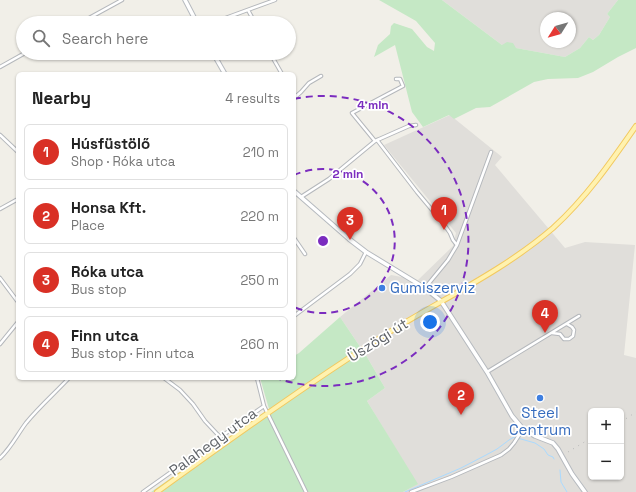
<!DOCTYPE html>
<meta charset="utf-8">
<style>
:root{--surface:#fff;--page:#f2f2f2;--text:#222;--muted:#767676;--line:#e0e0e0;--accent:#d93025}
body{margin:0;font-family:"Space Grotesk",sans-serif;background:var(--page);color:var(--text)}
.controls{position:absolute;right:12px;bottom:12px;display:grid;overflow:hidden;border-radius:6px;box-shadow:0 1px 3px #0004}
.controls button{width:36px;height:36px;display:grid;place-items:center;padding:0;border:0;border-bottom:1px solid var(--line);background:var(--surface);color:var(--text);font:20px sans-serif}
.compass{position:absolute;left:540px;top:12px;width:36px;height:36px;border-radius:50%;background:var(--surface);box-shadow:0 1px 3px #0004;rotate:233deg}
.you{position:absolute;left:430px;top:322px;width:14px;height:14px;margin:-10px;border:3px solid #fff;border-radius:50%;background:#1a73e8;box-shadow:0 0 0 6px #1a73e833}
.badge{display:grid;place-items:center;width:26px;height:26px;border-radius:50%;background:var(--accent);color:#fff;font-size:13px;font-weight:700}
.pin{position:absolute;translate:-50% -33px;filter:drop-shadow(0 1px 2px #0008)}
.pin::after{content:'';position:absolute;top:21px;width:14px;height:12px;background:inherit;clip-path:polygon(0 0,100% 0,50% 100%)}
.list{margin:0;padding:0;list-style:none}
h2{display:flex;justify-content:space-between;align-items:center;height:52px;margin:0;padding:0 16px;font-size:17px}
h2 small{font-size:13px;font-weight:400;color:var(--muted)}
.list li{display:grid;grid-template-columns:26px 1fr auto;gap:12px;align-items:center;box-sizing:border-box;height:56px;margin:0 8px 8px;padding:0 8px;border:1px solid var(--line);border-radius:6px}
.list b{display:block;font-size:15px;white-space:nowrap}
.list p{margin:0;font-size:13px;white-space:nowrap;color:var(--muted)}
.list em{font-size:13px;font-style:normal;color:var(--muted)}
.icon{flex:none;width:22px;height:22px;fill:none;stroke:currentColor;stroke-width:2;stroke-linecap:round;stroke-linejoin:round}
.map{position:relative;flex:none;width:636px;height:492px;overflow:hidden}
.search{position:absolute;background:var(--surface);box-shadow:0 1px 3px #0004;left:16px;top:16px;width:280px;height:44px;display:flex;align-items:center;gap:10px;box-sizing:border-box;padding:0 14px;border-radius:22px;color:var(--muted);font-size:15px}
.panel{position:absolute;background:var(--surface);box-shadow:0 1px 3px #0004;left:16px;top:72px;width:280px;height:308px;border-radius:6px}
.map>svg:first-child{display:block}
.industrial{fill:#e0deda;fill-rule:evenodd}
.green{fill:#c5e8c5}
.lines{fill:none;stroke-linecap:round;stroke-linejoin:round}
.stream{stroke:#aadaff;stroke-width:1}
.street-casing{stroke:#b5b8bc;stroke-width:4.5}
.secondary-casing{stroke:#b6babf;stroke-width:5.5}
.primary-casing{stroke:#f2c960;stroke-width:6}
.street{stroke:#fff;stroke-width:2.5}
.secondary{stroke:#fff;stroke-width:3.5}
.primary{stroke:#fff2af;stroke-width:4}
.rail{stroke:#b6b7b8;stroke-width:1;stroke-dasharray:1 5;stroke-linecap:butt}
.ring{fill:none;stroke:#7b2cbf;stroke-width:2;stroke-dasharray:7 5}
.shop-dot{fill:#3f7fe0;stroke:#fff;stroke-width:1.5}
.labels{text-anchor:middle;stroke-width:3.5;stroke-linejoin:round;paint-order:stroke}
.shop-label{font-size:15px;fill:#366cbe;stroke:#fff;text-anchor:start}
.street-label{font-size:15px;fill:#5f6368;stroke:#fff}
.centre{fill:#7b2cbf;stroke:#fff;stroke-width:2}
.ring-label{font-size:12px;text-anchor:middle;font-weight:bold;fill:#7b2cbf;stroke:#fff;stroke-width:3.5;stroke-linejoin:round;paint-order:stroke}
</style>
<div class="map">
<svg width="636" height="492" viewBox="0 0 636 492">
<rect width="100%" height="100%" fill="#f1efe8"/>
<path class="industrial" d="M442 0H618L607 14 610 17 599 35 593 40 589 37 580 48 565 57 516 48 502 45ZM546 18H570V42H546Z
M450 115 502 157 495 165 565 248 585 242 635 245 624 355 636 358V492H403L417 484 367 401 385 388 367 357 340 317 391 275 418 280 453 246 456 233 384 145ZM591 411H621V477H591Z"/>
<path class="green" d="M379 0H442L502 45 507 42 513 43 516 48 565 57 580 48 589 37 593 40 599 35 610 17 607 14 618 0H636V48L618 57 593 72 578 78 548 79 534 82 490 107 476 108 454 119 449 115 423 127 412 112 395 45 374 57 378 45 390 34 391 26 394 23 412 29 427 47 434 51 435 43 416 21Z
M340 317 367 357 385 388 367 401 418 484 403 492H151L269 409 260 378H294V356L299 353Z"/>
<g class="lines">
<path class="stream" d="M560 470 561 482 567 492
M405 492 461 468 486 455 497 449 509 440 514 437 535 443 544 449 548 455 553 457 554 459"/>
<defs>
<path id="street" d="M248 10 255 23
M80 23 122 0
M212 23 275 0
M270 53 282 74
M0 67 25 53
M396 79H400L403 86 352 113 375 141 409 126 416 125
M294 98 301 92 309 83 321 76
M0 135 18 152
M377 140 417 192 443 223 450 233 453 240 457 245
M301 197 329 179 375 141
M0 209 18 199
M294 238 305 254
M0 278 18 302
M425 288 448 260 457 245 491 152
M294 316 350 274 360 264 366 252
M552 333 560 334 564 339H569L573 336 574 330 572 327 567 324
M0 344 18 322
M487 372 579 316
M164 378 180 390 193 404 205 421 220 437
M257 378 264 406 306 492
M0 458C11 448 17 435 26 423 39 407 55 393 69 378
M143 492 264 406
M411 492 451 477 501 455 509 449 514 443 523 429"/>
<path id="secondary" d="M185 0 197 23
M213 53 225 74
M294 191 349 239 366 252 425 288 441 301 487 372 512 416 523 429 535 436 553 443 558 449 572 474 585 492"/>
<path id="primary" d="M157 492C232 438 306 385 383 336 440 300 502 272 553 228 586 198 611 162 636 126"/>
</defs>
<use href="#street" class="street-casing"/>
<use href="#secondary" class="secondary-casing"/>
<use href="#primary" class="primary-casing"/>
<use href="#street" class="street"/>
<use href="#secondary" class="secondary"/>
<use href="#primary" class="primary"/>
<path class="rail" d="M621 422 636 412
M568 452 591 438"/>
</g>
<g class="ring">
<path d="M294 175A72 72 0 1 1 294 307"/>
<path d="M294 99A145 145 0 1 1 276 378"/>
</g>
<g class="shop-dot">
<circle cx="382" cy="288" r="4"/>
<circle cx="540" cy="398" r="4"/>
</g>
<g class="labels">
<g class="shop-label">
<text x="390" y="293">Gumiszerviz</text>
<text x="540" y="418" text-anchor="middle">Steel<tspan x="540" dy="17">Centrum</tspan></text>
</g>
<g class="street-label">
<text transform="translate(378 340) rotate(-32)" y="5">Üszögi út</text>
<text transform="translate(213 442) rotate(-36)" y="5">Palahegy utca</text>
</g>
</g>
<circle cx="323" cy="241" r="6" class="centre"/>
<g class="ring-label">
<text x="373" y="109">4 min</text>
<text x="348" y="178">2 min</text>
</g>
</svg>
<div class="controls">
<button>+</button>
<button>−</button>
</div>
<svg class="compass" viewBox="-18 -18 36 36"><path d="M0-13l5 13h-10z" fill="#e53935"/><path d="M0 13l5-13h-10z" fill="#767676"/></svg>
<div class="you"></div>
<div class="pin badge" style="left:444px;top:230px">1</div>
<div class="pin badge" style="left:461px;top:415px">2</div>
<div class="pin badge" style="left:350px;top:240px">3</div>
<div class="pin badge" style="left:545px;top:333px">4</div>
<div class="search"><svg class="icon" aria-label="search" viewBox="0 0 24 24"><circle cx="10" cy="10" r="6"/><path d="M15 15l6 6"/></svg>Search here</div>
<section class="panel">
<h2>Nearby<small>4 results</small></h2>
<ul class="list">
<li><span class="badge">1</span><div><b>Húsfüstölő</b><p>Shop · Róka utca</p></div><em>210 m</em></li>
<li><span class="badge">2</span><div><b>Honsa Kft.</b><p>Place</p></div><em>220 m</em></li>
<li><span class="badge">3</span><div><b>Róka utca</b><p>Bus stop</p></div><em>250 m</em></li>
<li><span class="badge">4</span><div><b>Finn utca</b><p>Bus stop · Finn utca</p></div><em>260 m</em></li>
</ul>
</section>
</div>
